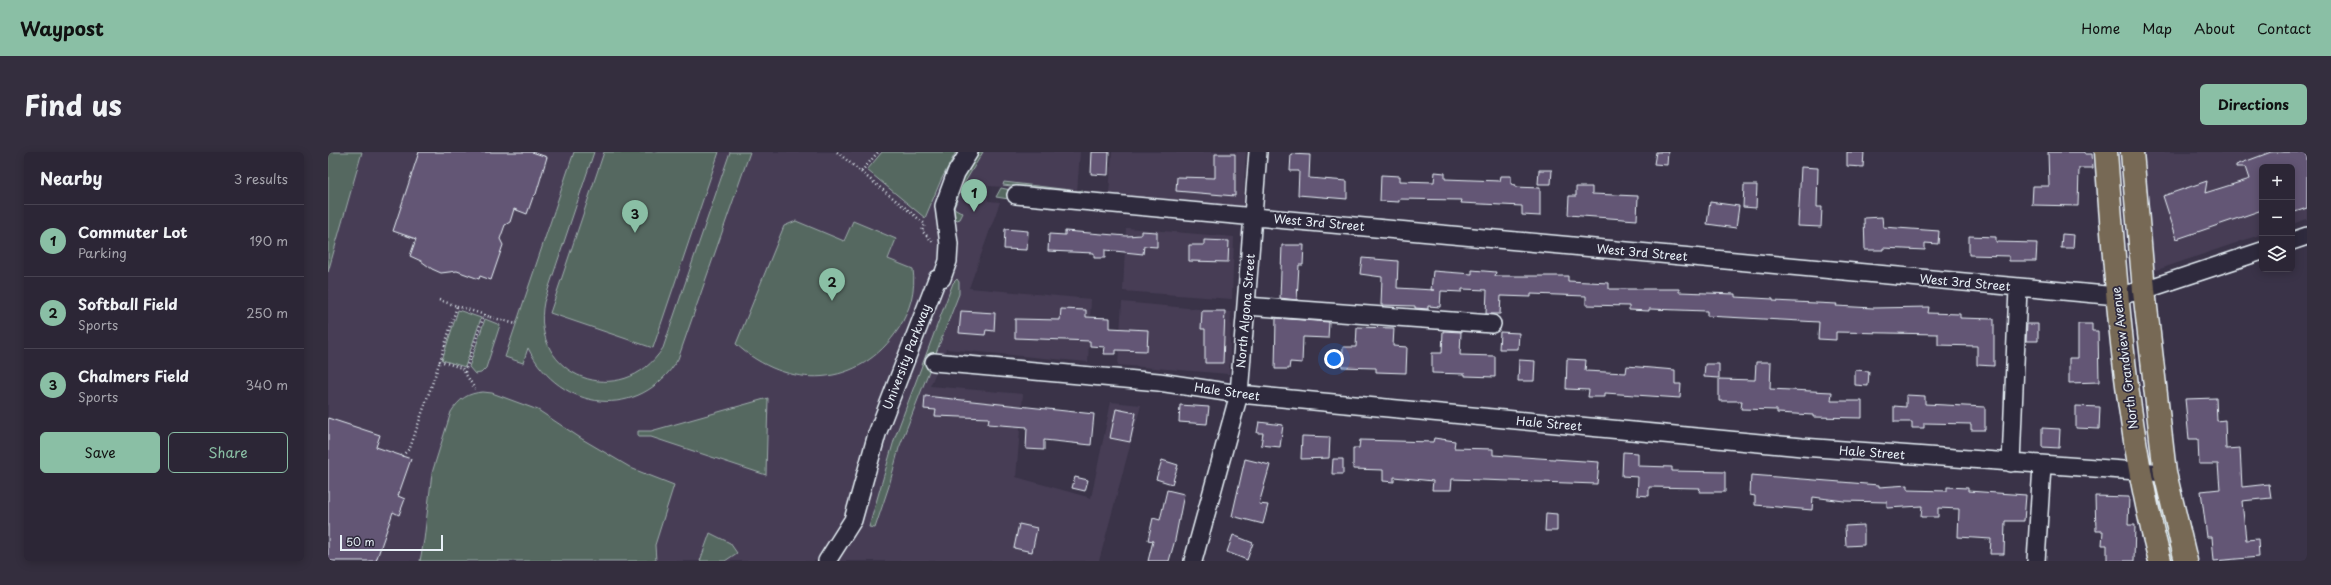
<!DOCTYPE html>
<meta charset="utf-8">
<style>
:root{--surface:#2c2636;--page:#342e3e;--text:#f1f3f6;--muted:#a6a5ad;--line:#484351;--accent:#8abfa5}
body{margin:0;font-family:"Playpen Sans",sans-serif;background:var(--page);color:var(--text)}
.controls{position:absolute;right:12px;top:12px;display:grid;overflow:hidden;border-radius:6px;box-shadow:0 2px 10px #0003}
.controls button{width:36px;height:36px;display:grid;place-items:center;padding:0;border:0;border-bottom:1px solid var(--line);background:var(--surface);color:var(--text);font:20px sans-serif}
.scale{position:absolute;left:12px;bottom:10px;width:103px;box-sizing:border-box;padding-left:4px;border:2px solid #e8f1f8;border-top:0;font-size:11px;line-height:14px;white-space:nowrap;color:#e8f1f8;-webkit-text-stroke:3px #2f2a3d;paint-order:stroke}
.you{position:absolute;left:1006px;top:207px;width:14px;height:14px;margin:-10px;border:3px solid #fff;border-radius:50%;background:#1a73e8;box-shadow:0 0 0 6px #1a73e833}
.badge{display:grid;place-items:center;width:26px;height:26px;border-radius:50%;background:var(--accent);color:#111;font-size:13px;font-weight:700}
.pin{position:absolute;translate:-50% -33px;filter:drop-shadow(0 1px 2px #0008)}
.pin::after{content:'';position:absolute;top:21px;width:14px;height:12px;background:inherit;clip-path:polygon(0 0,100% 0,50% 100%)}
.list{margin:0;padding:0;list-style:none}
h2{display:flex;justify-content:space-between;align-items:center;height:52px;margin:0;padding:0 16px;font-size:17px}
h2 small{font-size:13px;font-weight:400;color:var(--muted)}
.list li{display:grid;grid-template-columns:26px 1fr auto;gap:12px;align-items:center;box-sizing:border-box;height:72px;padding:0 16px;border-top:1px solid var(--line)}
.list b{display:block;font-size:15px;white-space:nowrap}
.list p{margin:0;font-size:13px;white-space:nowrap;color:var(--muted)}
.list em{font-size:13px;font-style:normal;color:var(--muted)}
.actions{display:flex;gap:8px;padding:12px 16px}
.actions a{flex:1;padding:9px 0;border:1px solid var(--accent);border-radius:6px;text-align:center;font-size:14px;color:var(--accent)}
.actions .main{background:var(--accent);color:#111}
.icon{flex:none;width:22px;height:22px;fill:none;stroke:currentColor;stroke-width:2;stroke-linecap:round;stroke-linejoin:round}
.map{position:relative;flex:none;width:1979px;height:409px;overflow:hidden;border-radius:6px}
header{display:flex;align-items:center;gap:24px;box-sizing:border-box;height:56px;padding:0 20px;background:var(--accent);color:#111}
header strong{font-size:19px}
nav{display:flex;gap:22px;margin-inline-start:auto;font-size:14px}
.intro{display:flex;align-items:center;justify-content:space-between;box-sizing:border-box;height:96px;padding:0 24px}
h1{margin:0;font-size:28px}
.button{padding:10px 18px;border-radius:6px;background:var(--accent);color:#111;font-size:14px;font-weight:700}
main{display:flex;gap:24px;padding:0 24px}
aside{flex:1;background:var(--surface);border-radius:6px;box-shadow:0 2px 10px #0003}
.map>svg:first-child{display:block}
.built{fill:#473e55}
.green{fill:#556860;stroke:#9eacac}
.building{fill:#645774;stroke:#e8f1f8}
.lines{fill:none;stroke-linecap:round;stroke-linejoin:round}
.minor-casing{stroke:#e8f1f8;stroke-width:20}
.major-casing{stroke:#e8f1f8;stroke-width:25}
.path{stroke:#e8f1f8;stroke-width:2.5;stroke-dasharray:1 3;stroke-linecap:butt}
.minor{stroke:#2f2a3d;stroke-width:17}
.major{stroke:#776954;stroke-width:22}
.labels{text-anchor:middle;stroke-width:3.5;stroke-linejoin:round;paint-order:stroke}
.street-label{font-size:12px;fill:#e8f1f8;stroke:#2f2a3d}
</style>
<header>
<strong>Waypost</strong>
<nav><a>Home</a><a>Map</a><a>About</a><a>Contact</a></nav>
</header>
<div class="intro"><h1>Find us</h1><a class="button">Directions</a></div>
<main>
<aside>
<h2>Nearby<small>3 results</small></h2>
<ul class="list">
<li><span class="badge">1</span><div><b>Commuter Lot</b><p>Parking</p></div><em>190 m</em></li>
<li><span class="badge">2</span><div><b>Softball Field</b><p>Sports</p></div><em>250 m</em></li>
<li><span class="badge">3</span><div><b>Chalmers Field</b><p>Sports</p></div><em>340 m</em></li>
</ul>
<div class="actions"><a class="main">Save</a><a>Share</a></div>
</aside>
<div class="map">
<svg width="1979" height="409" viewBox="0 0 1979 409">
<rect width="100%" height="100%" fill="#3a3348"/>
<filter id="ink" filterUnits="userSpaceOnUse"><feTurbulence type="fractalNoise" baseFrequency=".025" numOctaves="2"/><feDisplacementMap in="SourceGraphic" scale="8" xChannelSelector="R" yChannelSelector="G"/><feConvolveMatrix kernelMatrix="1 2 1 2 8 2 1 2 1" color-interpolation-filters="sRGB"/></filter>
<g filter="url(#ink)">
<path class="built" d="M0 0H752L749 40 661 34 660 49 672 50 641 136 763 147 760 210 618 197 602 234 695 242 688 325 763 346 783 250 813 253 771 409H0Z
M784 0H918L915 54 781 43Z
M1812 0H1979V67L1964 72V15H1934V82L1823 120Z
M798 76 906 85 904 147 795 139Z
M794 150 903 160 901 222 790 213Z"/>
<path class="green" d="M0 0H34L0 120Z
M246 0H266L216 150C201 225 294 260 335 196L402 0H422L350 207C312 270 232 260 200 196L195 211 177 205Z
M276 0H391L325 196 222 161Z
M554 0H628L613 28 597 66 539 18Z
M650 0H655L634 35 626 56 635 61 632 67 629 68C612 55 642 13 650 0Z
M676 30 750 39 755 38 754 42 675 33Z
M673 36 688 39 687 48 668 45Z
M468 69 516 89 525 69 568 87 560 107 585 117C588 138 582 158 571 176 532 237 459 239 408 192L456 74Z
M629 127 631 130V142L571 296 561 334 547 376 541 375 567 285 625 131Z
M130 158 153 166 137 215 114 208Z
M157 167 172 173 158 216 153 221 147 222 141 215Z
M155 240 164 241 210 258 254 287 305 317 346 333 327 393 328 409H92L96 388 104 321 123 260C131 247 140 241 155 240Z
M440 246 438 323 323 285H310V279H323Z
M1829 339H1832L1848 409H1840L1826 342Z
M382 381 402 391 409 401 397 409H372Z"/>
<path class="building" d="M91 0H204L219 5 208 42 205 45 199 62 186 57 182 70 177 73 172 87 175 93 163 128 152 124 151 127 129 119 113 121 104 117 93 109 82 104 88 87 65 79Z
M764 0H781L780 23 763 22Z
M1328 0H1340L1339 13 1326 12Z
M1519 0H1536L1535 15 1519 14Z
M1720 0H1757V2H1764L1765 16H1751L1750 54 1704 53 1705 34H1721Z
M1943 0H1979V56L1964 61V15H1934V58L1849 87 1835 44 1879 29 1877 41 1922 27 1918 15H1908V13Z
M887 2H907V44L848 39 849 25 887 26Z
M963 2 982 3 981 26 1019 29V47L970 43 971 19H962Z
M1473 15 1490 16 1489 55H1494L1493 75 1470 74Z
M1211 18H1224L1223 32H1210Z
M1107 20 1117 21V27L1172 29 1173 24H1183V32L1188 33 1187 35 1212 36V64L1194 63V54L1133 51 1134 48 1071 47V50L1052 49 1053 23 1072 24V29L1106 30Z
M1416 33H1429L1428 56 1415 55Z
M1248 35H1264V42L1310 44 1309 68 1240 63 1241 44H1248Z
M1382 50 1411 54 1408 76 1379 72Z
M1554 65 1555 75 1611 79 1610 92 1597 91V98L1555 96V98H1537L1536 66Z
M677 77 700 79 699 98 676 97Z
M737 79 799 84 813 83V79L829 80V95L816 94 815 102 777 98V106H766V101L720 99 721 82 737 83Z
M1734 82 1746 83 1745 96H1733Z
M1641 84 1668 85V90L1709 91 1708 109H1681V104L1641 103Z
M876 88 901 89 900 110 861 109V93H876Z
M954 93H976L975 113H971L969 148 952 146Z
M1034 106 1070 109 1069 136 1106 138H1103L1105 119 1144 122V118L1168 120 1167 124H1240V129L1281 131V137H1351V140L1407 142V145L1445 147V149L1509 152 1508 154 1545 156 1601 155 1600 161 1632 162V166L1666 167V214L1649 213V194L1610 193V182L1508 180V188L1490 187 1491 170 1379 164V159L1321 157V159L1301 158V154L1258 153V144L1203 142V145L1173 144 1172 162H1158L1159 138 1134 137V140L1113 139 1112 155 1100 154V157L1087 156V154L1053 153 1054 125 1032 122Z
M733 157 758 158V165L782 166V176L820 178 819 199 788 198V202H776L777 195 762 194V189L687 186V167L732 168Z
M633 159 667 161 666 179 658 178 657 183 631 181Z
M874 159H897L895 211H877V177H873Z
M948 166 1001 170 1000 186 975 185 974 211 962 210 961 217H947Z
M1699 172H1710V189H1698Z
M1750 172H1764V179H1770L1771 230 1741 231V206H1750Z
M1029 175 1066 176 1065 194 1079 195 1078 221 1048 220V216L1014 215 1015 195H1028Z
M1115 179 1133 180 1132 203 1167 204V225L1137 224V222L1104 221V201H1114Z
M1172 180 1191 181 1190 197H1171Z
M1239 207 1258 208 1257 219 1298 221 1299 214 1347 218V232H1353L1352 246 1277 241V245H1260L1261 238 1238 237Z
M1191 208 1207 209 1206 229H1190Z
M1428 210H1443L1442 237 1504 240 1503 249H1534V266L1485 265V263L1449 261V258L1413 257 1414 249H1391V227L1427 228Z
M1377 212H1391V226L1376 225Z
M1527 218 1541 219 1540 234 1527 233Z
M1578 243 1597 244V252L1657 255V278H1643V272L1596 271V276H1584V270H1566V254L1578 255Z
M597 244 766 262 763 293 716 288V298L698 297 699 275 660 272 661 266 607 264 608 258 596 257Z
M1888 246 1889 269 1897 268 1898 297 1912 296 1914 335 1941 332 1943 346 1914 349 1918 388 1930 387 1931 405 1886 409 1884 385H1879L1873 339 1892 337 1890 312H1871L1870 287H1861L1857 247Z
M852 253 881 255 879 272 851 270Z
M1748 254 1772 255 1771 277 1748 276Z
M788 257 808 261 802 290 782 286Z
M0 266 52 283 48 295 83 307 70 344 77 347 71 363 65 360 48 409H0Z
M931 270 955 273 952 295 933 293 935 281H929Z
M1714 276 1732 277 1731 296 1714 295Z
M974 284 1002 285 1001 306 973 307Z
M1106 286 1127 289 1126 296 1165 297V303L1271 310 1269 332 1124 327 1123 338H1104L1105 329 1066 325V330L1055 329V318L1025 317V296H1031L1032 288 1105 290Z
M1295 300 1310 301V314L1344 315V319L1397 320V340H1371L1372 336 1321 335V344L1309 343 1310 325 1294 324Z
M917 307 942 313 931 352 940 353 935 372 904 364Z
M1005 307H1015V322H1004Z
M834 308 850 313 844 332 828 327Z
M1423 323 1551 333V335L1580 333V338L1619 339V335L1640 336V339L1698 343 1696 369H1677L1676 402H1662L1663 387 1630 385 1631 357 1610 356V365H1593L1594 354 1559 356V350L1516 349 1485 345 1484 358 1427 353V344L1422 343Z
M747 325 760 328 757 339 744 336Z
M839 338 856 342 847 388 841 409H820L825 389 820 388 825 366 832 368Z
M1767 344 1801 345 1800 373H1807L1806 409H1779V393H1774L1775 379H1768Z
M1218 361 1229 362V379H1217Z
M691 372 709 376 704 400 686 396Z
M1536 373V393L1518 394 1517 374Z
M905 383 925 391 919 408 899 400Z"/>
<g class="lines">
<defs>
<path id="minor" d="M688 43 1789 144 1816 138 1934 99
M1964 89 1979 84
M918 154 1164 172
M606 210 831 230 911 242 1474 295 1837 321
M1683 311 1690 136
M499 409 525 368 549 282 609 127 614 126 620 109 621 92 616 54 628 21 641 0
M865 409 911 242 930 0
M1708 409 1714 314"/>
<path id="major" d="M1778 0C1788 137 1797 276 1832 409
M1804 0 1816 138 1837 321 1858 409"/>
</defs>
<use href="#minor" class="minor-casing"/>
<use href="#major" class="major-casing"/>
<path class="path" d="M509 0 533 20 550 0
M533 20 597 72 594 79 605 90
M111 148 129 154 112 209 134 216 147 237
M129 154 157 163
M162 165 188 172
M137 220 156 163 162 165
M74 304 82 296 112 209"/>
<use href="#minor" class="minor"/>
<use href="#major" class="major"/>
</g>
</g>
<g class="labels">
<g class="street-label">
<text transform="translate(991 71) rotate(5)" y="4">West 3rd Street</text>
<text transform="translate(1314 101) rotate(5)" y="4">West 3rd Street</text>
<text transform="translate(1637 131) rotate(5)" y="4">West 3rd Street</text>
<text transform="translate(918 159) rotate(-85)" y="4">North Algona Street</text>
<text transform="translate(579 205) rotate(-69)" y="4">University Parkway</text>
<text transform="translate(1797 206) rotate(-97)" y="4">North Grandview Avenue</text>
<text transform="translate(899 240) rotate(8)" y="4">Hale Street</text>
<text transform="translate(1221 272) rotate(5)" y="4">Hale Street</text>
<text transform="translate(1544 301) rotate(4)" y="4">Hale Street</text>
</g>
</g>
</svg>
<div class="controls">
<button>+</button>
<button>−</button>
<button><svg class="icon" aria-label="layers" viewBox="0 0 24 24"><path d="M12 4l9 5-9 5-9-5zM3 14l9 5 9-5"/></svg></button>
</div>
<div class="scale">50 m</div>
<div class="you"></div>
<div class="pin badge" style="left:646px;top:60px">1</div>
<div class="pin badge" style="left:504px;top:149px">2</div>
<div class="pin badge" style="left:307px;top:81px">3</div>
</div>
</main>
